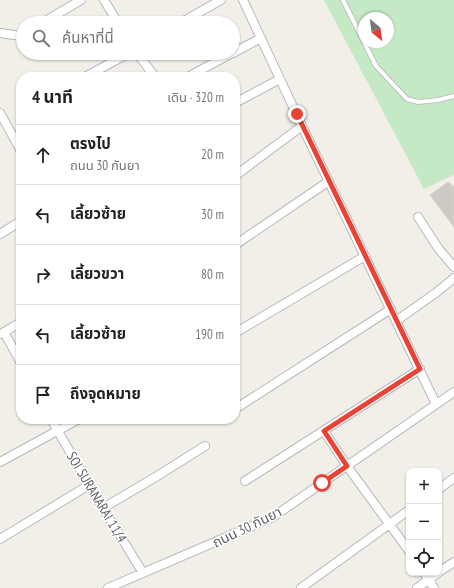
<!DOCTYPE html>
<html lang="th">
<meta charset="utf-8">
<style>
:root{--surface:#fff;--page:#f6f6f6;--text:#222;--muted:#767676;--line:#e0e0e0}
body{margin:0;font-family:"PT Sans Narrow","Noto Sans Thai",sans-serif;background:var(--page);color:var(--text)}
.controls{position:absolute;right:12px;bottom:12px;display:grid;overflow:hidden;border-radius:8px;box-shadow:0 1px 3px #0004}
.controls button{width:36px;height:36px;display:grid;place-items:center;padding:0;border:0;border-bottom:1px solid var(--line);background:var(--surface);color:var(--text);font:20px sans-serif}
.compass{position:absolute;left:358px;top:12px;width:36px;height:36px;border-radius:50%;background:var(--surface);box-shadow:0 1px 3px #0004;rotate:151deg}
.stop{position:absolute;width:12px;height:12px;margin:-9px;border:3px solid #ea4335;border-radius:50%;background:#fff}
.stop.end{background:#ea4335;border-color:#fff;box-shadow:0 1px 4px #0008}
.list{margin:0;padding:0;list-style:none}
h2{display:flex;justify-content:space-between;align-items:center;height:52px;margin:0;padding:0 16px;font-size:17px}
h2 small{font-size:13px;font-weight:400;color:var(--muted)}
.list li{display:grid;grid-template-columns:26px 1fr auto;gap:12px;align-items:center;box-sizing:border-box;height:60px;padding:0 16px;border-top:1px solid var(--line)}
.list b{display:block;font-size:15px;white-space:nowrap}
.list p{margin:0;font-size:13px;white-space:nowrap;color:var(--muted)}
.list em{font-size:13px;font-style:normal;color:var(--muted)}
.icon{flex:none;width:22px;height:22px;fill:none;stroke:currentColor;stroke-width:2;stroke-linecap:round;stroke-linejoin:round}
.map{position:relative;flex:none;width:454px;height:588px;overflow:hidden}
.search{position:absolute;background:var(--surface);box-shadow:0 1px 3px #0004;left:16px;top:16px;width:224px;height:44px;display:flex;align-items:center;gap:10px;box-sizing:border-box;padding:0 14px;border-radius:22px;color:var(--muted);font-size:15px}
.panel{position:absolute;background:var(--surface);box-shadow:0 1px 3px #0004;left:16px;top:72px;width:224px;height:352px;border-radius:16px}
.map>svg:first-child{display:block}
.green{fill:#c5e8c5;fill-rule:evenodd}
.building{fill:#cccac5;stroke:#d6d1c6}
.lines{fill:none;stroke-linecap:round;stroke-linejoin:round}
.lane-casing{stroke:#b5b8bc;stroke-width:5.5}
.street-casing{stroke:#b5b8bc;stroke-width:10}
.lane{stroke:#fff;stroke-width:4}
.street{stroke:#fff;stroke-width:8}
.route{stroke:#ea4335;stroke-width:5}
.labels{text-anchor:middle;stroke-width:3;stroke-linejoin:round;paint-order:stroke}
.street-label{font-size:14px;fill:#5f6368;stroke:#fff}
</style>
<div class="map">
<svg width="454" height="588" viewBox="0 0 454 588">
<rect width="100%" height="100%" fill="#f1efe8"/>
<path class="green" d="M324 0H454V175L424 189ZM364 18H388V42H364Z"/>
<path class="building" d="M448 182 454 187V227L430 195Z"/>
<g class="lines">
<defs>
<path id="lane" d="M343 0 364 42
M364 42 376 66 407 99 418 102 438 100 454 96"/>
<path id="street" d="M104 0 118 23
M243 0 302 126
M42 23 81 0
M180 23 221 0
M0 33 21 36 23 35
M137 53 155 77
M233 53 261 38
M85 77 129 53
M188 77 232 53
M235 103 280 79
M0 113 21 151
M235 176 302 126 436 404
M418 217 438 248 454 267
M0 234 21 221
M235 245 329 181
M396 321 437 292 454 278
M4 332 21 363
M235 333 365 256
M1 334 21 322
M235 409 391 309
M51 419 89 485 143 573
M324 431 347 466 409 551
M0 462 79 419
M245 481 420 369
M439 489 454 478
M103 508 154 478 205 446
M0 539 89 485
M439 572 454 562
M424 573 434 588
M108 588 273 517 454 392
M301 588 409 510
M417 588 438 573"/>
</defs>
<use href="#lane" class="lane-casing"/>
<use href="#street" class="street-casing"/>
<use href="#lane" class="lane"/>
<use href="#street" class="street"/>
</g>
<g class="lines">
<path class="route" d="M297 114 420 369 324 431 347 466 322 483"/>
</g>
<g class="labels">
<g class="street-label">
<text transform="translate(97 497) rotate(59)" y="5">SOI SURANARAI 11/4</text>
<text transform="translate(247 527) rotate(-26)" y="5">ถนน 30 กันยา</text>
</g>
</g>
</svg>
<div class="controls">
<button>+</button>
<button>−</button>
<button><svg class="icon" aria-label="locate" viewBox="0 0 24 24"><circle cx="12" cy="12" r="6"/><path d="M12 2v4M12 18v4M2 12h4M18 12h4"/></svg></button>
</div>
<svg class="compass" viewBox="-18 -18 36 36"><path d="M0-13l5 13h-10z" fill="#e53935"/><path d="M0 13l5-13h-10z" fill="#767676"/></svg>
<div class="stop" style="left:322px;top:483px"></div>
<div class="stop end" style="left:297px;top:114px"></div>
<div class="search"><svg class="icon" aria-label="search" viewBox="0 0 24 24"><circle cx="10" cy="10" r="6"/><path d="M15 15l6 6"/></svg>ค้นหาที่นี่</div>
<section class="panel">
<h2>4 นาที<small>เดิน · 320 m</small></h2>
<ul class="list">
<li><svg class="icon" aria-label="ahead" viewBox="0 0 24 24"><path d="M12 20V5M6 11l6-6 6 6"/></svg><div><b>ตรงไป</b><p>ถนน 30 กันยา</p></div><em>20 m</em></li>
<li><svg class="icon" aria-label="left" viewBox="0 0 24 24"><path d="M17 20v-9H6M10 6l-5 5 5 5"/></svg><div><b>เลี้ยวซ้าย</b></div><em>30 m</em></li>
<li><svg class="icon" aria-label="right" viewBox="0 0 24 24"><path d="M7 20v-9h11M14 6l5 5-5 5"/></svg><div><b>เลี้ยวขวา</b></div><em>80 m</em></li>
<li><svg class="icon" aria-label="left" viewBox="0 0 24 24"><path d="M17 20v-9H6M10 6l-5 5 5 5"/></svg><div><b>เลี้ยวซ้าย</b></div><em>190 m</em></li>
<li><svg class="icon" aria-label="arrive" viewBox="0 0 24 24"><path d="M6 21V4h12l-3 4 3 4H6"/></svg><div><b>ถึงจุดหมาย</b></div></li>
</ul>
</section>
</div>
